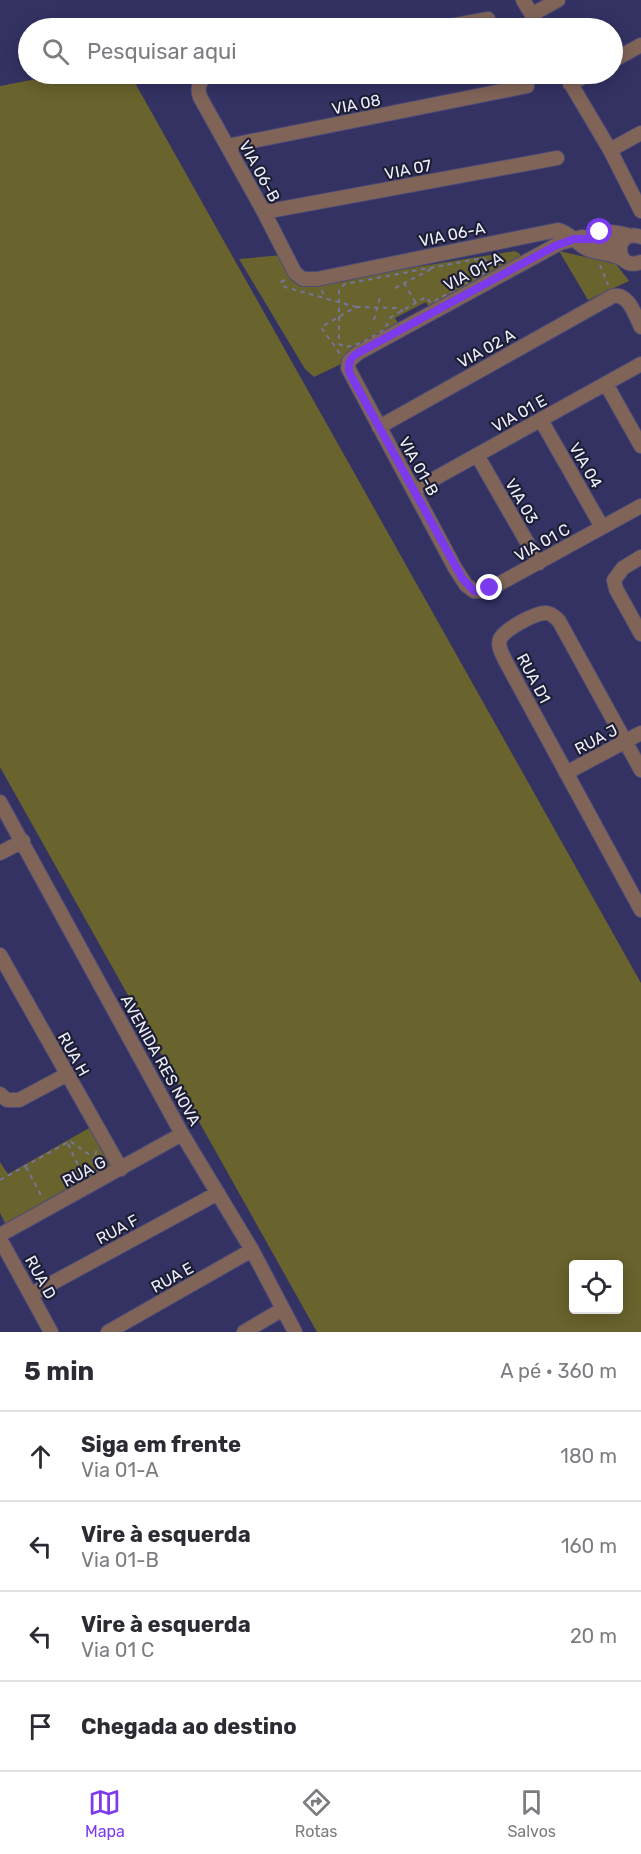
<!DOCTYPE html>
<html lang="pt">
<meta charset="utf-8">
<style>
:root{--surface:#fff;--page:#f7f7f7;--text:#2b2b33;--muted:#7c7c81;--line:#e1e1e2;--accent:#7c3aed}
body{margin:0;font-family:Rubik,sans-serif;background:var(--page);color:var(--text)}
.controls{position:absolute;right:18px;bottom:18px;display:grid;overflow:hidden;border-radius:6px;box-shadow:0 3px 15px #0003}
.controls button{width:54px;height:54px;display:grid;place-items:center;padding:0;border:0;border-bottom:2px solid var(--line);background:var(--surface);color:var(--text);font:30px sans-serif}
.stop{position:absolute;width:18px;height:18px;margin:-14px;border:4px solid #7c3aed;border-radius:50%;background:#fff}
.stop.end{background:#7c3aed;border-color:#fff;box-shadow:0 2px 6px #0008}
.list{margin:0;padding:0;list-style:none}
h2{display:flex;justify-content:space-between;align-items:center;height:78px;margin:0;padding:0 24px;font-size:26px}
h2 small{font-size:20px;font-weight:400;color:var(--muted)}
.list li{display:grid;grid-template-columns:39px 1fr auto;gap:18px;align-items:center;box-sizing:border-box;height:90px;padding:0 24px;border-top:2px solid var(--line)}
.list b{display:block;font-size:22px;white-space:nowrap}
.list p{margin:0;font-size:20px;white-space:nowrap;color:var(--muted)}
.list em{font-size:20px;font-style:normal;color:var(--muted)}
.icon{flex:none;width:33px;height:33px;fill:none;stroke:currentColor;stroke-width:2;stroke-linecap:round;stroke-linejoin:round}
.map{position:relative;flex:none;width:641px;height:1332px;overflow:hidden}
.search{position:absolute;background:var(--surface);box-shadow:0 3px 15px #0003;left:18px;right:18px;top:18px;height:66px;display:flex;align-items:center;gap:15px;box-sizing:border-box;padding:0 21px;border-radius:33px;color:var(--muted);font-size:22px}
.sheet{height:438px;background:var(--surface)}
nav{display:flex;justify-content:space-around;align-items:center;box-sizing:border-box;height:84px;border-top:2px solid var(--line);background:var(--surface);font-size:16px;color:var(--muted)}
nav a{display:grid;justify-items:center;gap:3px}
nav .on{color:var(--accent)}
.map>svg:first-child{display:block}
.green{fill:#69632d;fill-rule:evenodd}
.lines{fill:none;stroke-linecap:round;stroke-linejoin:round}
.minor-casing{stroke:#4d4c78;stroke-width:16}
.path{stroke:#757499;stroke-width:2;stroke-dasharray:4.5 4.5;stroke-linecap:butt}
.minor{stroke:#816458;stroke-width:14}
.route{stroke:#7c3aed;stroke-width:8}
.labels{text-anchor:middle;stroke-width:4.5;stroke-linejoin:round;paint-order:stroke}
.street-label{font-size:16px;fill:#eeeffc;stroke:#1d1e34}
</style>
<div class="map">
<svg width="641" height="1332" viewBox="0 0 641 1332">
<rect width="100%" height="100%" fill="#333263"/>
<path class="green" d="M62 74H130L641 983V1332H317L0 767V86ZM574 1264H618V1310H574Z
M515 251 520 254V258L430 310 426 302 395 318 400 326 346 355 341 364 314 377 305 369 239 259 282 255 295 282 305 285Z
M559 251 616 264 629 281 588 300Z
M91 1127 114 1169 6 1225 0 1213V1162L8 1174Z"/>
<g class="lines">
<defs>
<path id="minor" d="M523 0 540 28
M533 14 558 0
M439 28 488 19
M612 61 641 45
M213 74C201 77 196 85 200 97L264 212 295 273 303 279H317L558 230C572 233 577 246 590 250 601 254 612 253 622 259
M565 74 610 150 641 211
M570 84 589 74
M227 146 527 86
M610 150 641 133
M264 212 557 158
M592 237C603 230 618 232 630 236
M641 237C612 227 614 273 641 262
M622 241 615 243 582 237 560 243 358 353 349 361 348 368 455 568 466 585 474 591H486L641 506
M606 384 641 446
M541 420 602 527
M379 427 613 296C629 293 635 315 641 327
M477 455 539 563
M414 490 641 364
M641 557 623 568 614 580 616 589 641 634
M641 770 559 621C555 617 552 614 547 613 536 612 505 629 500 639 497 647 503 655 506 662L641 910
M566 773 641 733
M0 802 182 1134 252 1250 295 1332
M0 853 23 841
M0 955 121 1169
M0 1094 7 1100H19L66 1075
M0 1235 182 1134
M0 1239 51 1332
M32 1294 218 1193
M108 1332 252 1250
M244 1332 283 1309"/>
</defs>
<use href="#minor" class="minor-casing"/>
<path class="path" d="M483 258 489 263 486 272 431 303 426 297 391 317 384 330 361 343 346 347 339 344V289L345 284Z
M600 265 608 285
M285 280 281 282 285 287 356 307 321 327C327 337 335 345 341 356
M404 283 416 303
M395 288 433 268
M322 290 324 298
M356 307 397 308 403 311
M374 320 380 297
M68 1144 84 1177
M26 1167 43 1199
M90 1172 97 1149
M0 1180 70 1141 94 1158"/>
<use href="#minor" class="minor"/>
</g>
<g class="lines">
<path class="route" d="M490 588 483 592 474 591 462 578 350 374C347 365 349 358 358 353L555 246 574 239H590L600 232"/>
</g>
<g class="labels">
<g class="street-label">
<text transform="translate(356 104) rotate(-11)" y="6">VIA 08</text>
<text transform="translate(408 169) rotate(-11)" y="6">VIA 07</text>
<text transform="translate(260 171) rotate(61)" y="6">VIA 06-B</text>
<text transform="translate(452 234) rotate(-12)" y="6">VIA 06-A</text>
<text transform="translate(473 271) rotate(-28)" y="6">VIA 01-A</text>
<text transform="translate(486 348) rotate(-29)" y="6">VIA 02 A</text>
<text transform="translate(519 413) rotate(-29)" y="6">VIA 01 E</text>
<text transform="translate(586 465) rotate(60)" y="6">VIA 04</text>
<text transform="translate(419 466) rotate(61)" y="6">VIA 01-B</text>
<text transform="translate(522 501) rotate(60)" y="6">VIA 03</text>
<text transform="translate(542 542) rotate(-29)" y="6">VIA 01 C</text>
<text transform="translate(534 678) rotate(62)" y="6">RUA D1</text>
<text transform="translate(596 739) rotate(-28)" y="6">RUA J</text>
<text transform="translate(74 1054) rotate(61)" y="6">RUA H</text>
<text transform="translate(161 1060) rotate(61)" y="6">AVENIDA RES NOVA</text>
<text transform="translate(84 1171) rotate(-28)" y="6">RUA G</text>
<text transform="translate(117 1229) rotate(-28)" y="6">RUA F</text>
<text transform="translate(41 1277) rotate(61)" y="6">RUA D</text>
<text transform="translate(172 1277) rotate(-29)" y="6">RUA E</text>
</g>
</g>
</svg>
<div class="controls">
<button><svg class="icon" aria-label="locate" viewBox="0 0 24 24"><circle cx="12" cy="12" r="6"/><path d="M12 2v4M12 18v4M2 12h4M18 12h4"/></svg></button>
</div>
<div class="stop" style="left:600px;top:232px"></div>
<div class="stop end" style="left:490px;top:588px"></div>
<div class="search"><svg class="icon" aria-label="search" viewBox="0 0 24 24"><circle cx="10" cy="10" r="6"/><path d="M15 15l6 6"/></svg>Pesquisar aqui</div>
</div>
<section class="sheet">
<h2>5 min<small>A pé · 360 m</small></h2>
<ul class="list">
<li><svg class="icon" aria-label="ahead" viewBox="0 0 24 24"><path d="M12 20V5M6 11l6-6 6 6"/></svg><div><b>Siga em frente</b><p>Via 01-A</p></div><em>180 m</em></li>
<li><svg class="icon" aria-label="left" viewBox="0 0 24 24"><path d="M17 20v-9H6M10 6l-5 5 5 5"/></svg><div><b>Vire à esquerda</b><p>Via 01-B</p></div><em>160 m</em></li>
<li><svg class="icon" aria-label="left" viewBox="0 0 24 24"><path d="M17 20v-9H6M10 6l-5 5 5 5"/></svg><div><b>Vire à esquerda</b><p>Via 01 C</p></div><em>20 m</em></li>
<li><svg class="icon" aria-label="arrive" viewBox="0 0 24 24"><path d="M6 21V4h12l-3 4 3 4H6"/></svg><div><b>Chegada ao destino</b></div></li>
</ul>
</section>
<nav>
<a class="on"><svg class="icon" aria-label="map" viewBox="0 0 24 24"><path d="M3 6l6-2 6 2 6-2v14l-6 2-6-2-6 2zM9 4v14M15 6v14"/></svg>Mapa</a>
<a><svg class="icon" aria-label="directions" viewBox="0 0 24 24"><path d="M12 3l9 9-9 9-9-9zM9 14v-3h6M13 9l2 2-2 2"/></svg>Rotas</a>
<a><svg class="icon" aria-label="saved" viewBox="0 0 24 24"><path d="M7 4h10v16l-5-4-5 4z"/></svg>Salvos</a>
</nav>
